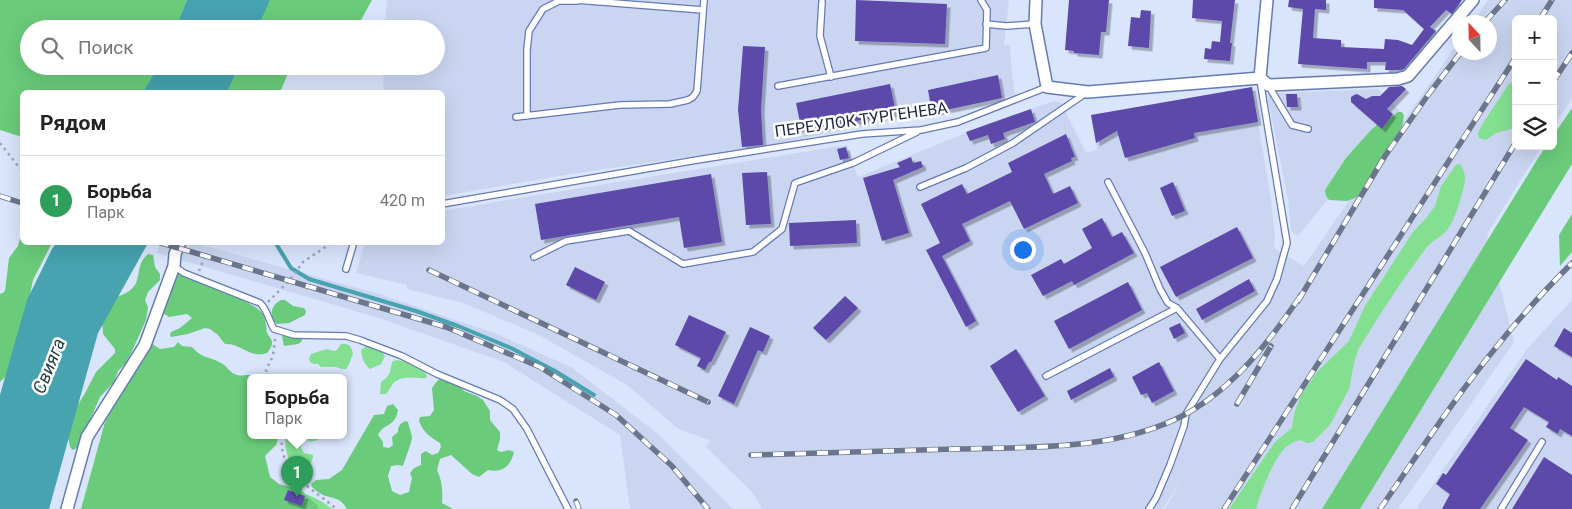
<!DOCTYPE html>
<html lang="ru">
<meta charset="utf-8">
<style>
:root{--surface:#fff;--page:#f6f6f6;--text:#222;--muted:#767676;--line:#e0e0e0;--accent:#665321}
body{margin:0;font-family:Roboto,sans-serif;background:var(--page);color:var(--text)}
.controls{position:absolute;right:15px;top:15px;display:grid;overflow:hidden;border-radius:8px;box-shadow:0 5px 20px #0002}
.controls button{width:45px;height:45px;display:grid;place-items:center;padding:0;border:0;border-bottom:1px solid var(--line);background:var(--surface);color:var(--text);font:25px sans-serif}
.compass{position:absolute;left:1452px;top:15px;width:45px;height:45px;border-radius:50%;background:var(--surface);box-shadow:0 5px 20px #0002;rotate:338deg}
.you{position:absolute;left:1022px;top:249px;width:18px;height:18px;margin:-12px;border:4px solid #fff;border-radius:50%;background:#1a73e8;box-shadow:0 0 0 8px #1a73e833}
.badge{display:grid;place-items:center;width:32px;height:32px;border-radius:50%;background:var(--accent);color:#fff;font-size:16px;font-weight:700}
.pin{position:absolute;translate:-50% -41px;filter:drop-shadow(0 1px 2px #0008)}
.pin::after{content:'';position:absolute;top:26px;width:18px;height:15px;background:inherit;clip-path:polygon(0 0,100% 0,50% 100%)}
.popup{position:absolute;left:247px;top:374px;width:100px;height:65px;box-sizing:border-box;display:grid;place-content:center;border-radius:8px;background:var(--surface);filter:drop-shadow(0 1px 4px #0005);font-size:16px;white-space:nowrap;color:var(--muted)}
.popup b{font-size:19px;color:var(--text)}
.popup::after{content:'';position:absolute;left:50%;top:100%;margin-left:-10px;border:10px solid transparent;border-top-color:var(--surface)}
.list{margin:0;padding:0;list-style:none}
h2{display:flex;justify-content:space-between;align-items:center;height:65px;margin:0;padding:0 20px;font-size:21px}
h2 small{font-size:16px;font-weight:400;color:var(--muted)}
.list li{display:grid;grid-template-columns:32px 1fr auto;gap:15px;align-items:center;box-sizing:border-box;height:90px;padding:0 20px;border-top:1px solid var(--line)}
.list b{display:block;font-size:19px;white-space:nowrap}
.list p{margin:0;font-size:16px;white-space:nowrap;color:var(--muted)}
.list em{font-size:16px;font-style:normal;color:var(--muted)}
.icon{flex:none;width:28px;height:28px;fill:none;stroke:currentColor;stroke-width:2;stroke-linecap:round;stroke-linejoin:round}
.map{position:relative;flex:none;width:1572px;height:509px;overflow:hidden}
.search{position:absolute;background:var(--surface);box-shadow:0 5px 20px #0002;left:20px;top:20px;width:425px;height:55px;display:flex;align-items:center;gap:12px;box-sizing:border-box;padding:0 18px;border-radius:28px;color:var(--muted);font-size:19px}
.panel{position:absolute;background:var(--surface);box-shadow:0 5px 20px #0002;left:20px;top:90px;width:425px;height:155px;border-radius:8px}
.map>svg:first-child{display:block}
.built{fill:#cad6f1}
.green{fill:#82e090}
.forest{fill:#6acb7a}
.water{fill:#46a3af}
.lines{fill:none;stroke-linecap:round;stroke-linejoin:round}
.stream{stroke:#46a3af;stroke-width:4}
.building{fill:#5b4aa9;filter:url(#shadow)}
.service-casing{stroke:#657ab3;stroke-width:8}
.minor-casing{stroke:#657ab3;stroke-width:14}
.path{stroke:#9aa4bc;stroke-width:2.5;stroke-dasharray:2.5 4;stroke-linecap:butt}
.service{stroke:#fff;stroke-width:5.5}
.minor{stroke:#fff;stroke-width:11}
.rail-casing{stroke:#6b758c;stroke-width:5.5}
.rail{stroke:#fff;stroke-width:4;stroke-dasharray:11;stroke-linecap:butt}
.labels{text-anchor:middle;stroke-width:5;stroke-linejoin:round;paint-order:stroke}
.street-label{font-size:16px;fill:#1d263d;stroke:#fff}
.water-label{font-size:18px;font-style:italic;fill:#223f44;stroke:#fff}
</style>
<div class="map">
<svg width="1572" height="509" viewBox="0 0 1572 509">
<defs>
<filter id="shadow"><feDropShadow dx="3.5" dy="3.5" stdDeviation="0" flood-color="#0004"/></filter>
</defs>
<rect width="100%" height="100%" fill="#d9e4fd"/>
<path class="built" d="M387 0H1009L1004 45H1010L1011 63 1015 95 932 113 763 146 571 174 443 196 442 92H383L384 66H436V29H385Z
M1488 0H1572V98L1553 128V19H1516V146H1542L1487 234 1514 342 1398 509H1165L1183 476 1163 509H762L753 493 706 447 711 441 677 428 627 385 537 334 463 303 407 289V285L356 273 365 243 442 242 443 211 531 196 847 145 858 177 990 123 1054 101 1061 103 1086 153 1097 150 1091 115 1252 87 1271 199 1275 237 1274 248 1304 266 1459 41 1460 52H1490V22H1473Z
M1378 89 1400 111 1298 236 1291 231 1288 199 1267 95 1277 93Z
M160 243H194L376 293 497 334 571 367 657 433 733 509H630L620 435 504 362 376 317 157 253Z
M1572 300V509H1416L1527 349Z"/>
<path class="green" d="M1512 82 1516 84V124L1511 129 1496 133 1486 140 1479 138 1478 134 1480 128 1508 85Z
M1460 164C1463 169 1465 173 1465 178 1465 188 1455 218 1450 226 1445 235 1434 239 1427 247 1405 276 1385 306 1366 337L1358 350 1354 363 1349 389 1330 425 1313 442 1307 443 1301 440C1294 442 1288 444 1283 450 1273 462 1260 493 1256 509H1229L1275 442 1292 428 1294 414 1301 395 1317 372 1349 341 1365 306 1413 232 1426 218 1435 206 1441 186 1456 165Z
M341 344C349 343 352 347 353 354 350 359 350 365 346 369H342L336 367H321L318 364H313L310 362 309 358 311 354 327 349 334 351 337 350Z
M369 345 381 351 385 356 381 364 370 369C364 364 362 358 361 350L365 347Z
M398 360 402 361 406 360 422 369 427 375 426 378C416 379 405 375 396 381 392 383 390 390 386 394H380L381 382C394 373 388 371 393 361Z
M285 436H323L322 438C316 440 311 444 305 439L303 440 301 447 304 453 313 455C313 466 305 467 296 470 287 460 285 450 285 436Z
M285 486C302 492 319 498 332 509H278Z"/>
<path class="forest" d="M0 0H187L175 29H29V66H158L143 92H22V137L0 130Z
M265 0H372L360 22 342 29H253Z
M238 66H293L290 69 280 92H227Z
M1572 108V164L1360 509H1322L1537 160 1546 146H1553V136Z
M1398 112H1402L1404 116 1402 127 1357 197 1347 201 1329 200 1326 196 1325 190 1346 158 1371 130 1377 125 1385 122Z
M1572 214V252L1560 266 1559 235Z
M21 234H22V242L52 243 33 280 23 329 17 365 0 382V293L1 294 5 291 9 258 18 246Z
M148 254 153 255 155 267 160 274V280L148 292 145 300 148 307 146 320 133 349 126 363 118 371 114 382 100 397 81 441 77 448 73 450 70 447 67 431 72 414 84 395 96 372 115 353V349L103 334 102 319 114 298C150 287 130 270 148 254Z
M180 272C197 279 254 301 263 314 266 320 266 326 267 333 268 335 270 337 271 339 274 344 270 349 267 353 250 359 241 343 225 344L218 335 210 329 205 328 188 334 171 337 170 335 171 332 180 328 192 318 187 314 169 317 163 313 162 308 171 291V278Z
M281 300H285L293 306 304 308 306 311 305 315 289 323 277 324C268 316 271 305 281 300Z
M284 334 302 337V341L298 344 284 346 282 336Z
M178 342 182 346 192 347C202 359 209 356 221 363 227 366 230 373 237 375 246 377 245 372 257 378H251V436H279L276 445 265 456 270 477 279 484 301 490 318 506V509H81L105 422 151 343 160 349 174 347Z
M444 379 460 386 464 391 477 396 483 400 490 411V420L500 432V439L497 450 501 452 509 450 514 452C511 466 502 473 488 470L479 477 472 474 451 455 440 459 437 470C442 481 443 490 442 503L453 509H347C340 497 334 499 323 495 319 493 315 490 312 487L311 484 316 480 329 479 342 470 374 415 384 414 387 406 393 404 398 410C395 428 383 423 378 435L383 442V447L389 448 393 445 392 437 398 432C398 426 400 423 406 421L408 422C409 427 412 434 412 438 412 441 404 463 403 466L398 465 391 466 388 476 392 491 400 495 409 492 412 478 410 473 414 468 421 465V454L426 451 432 455 438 453 441 447 440 443C430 437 423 432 419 421L420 417 430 416 434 410 432 388 438 380Z"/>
<path class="water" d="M187 0H270L257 29H175Z
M158 66H239L227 92H143Z
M57 242 148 243 98 333 49 509H0V395L27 300 52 249Z"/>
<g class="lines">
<path class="stream" d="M275 242 291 268 309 279 416 311 458 326 511 348 555 371 594 395"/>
</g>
<path class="building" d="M856 0 947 4 945 44 855 41Z
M1069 0H1109L1106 32H1101L1099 55 1074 53V51L1065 50Z
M1193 0H1235L1230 43H1232L1230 61 1204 59 1205 48 1211 49 1212 41 1220 42 1222 21 1192 18Z
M1289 0H1326V10L1315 9 1313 38 1341 40V47L1384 49 1385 39 1398 40 1412 45 1424 29 1403 10 1374 8V0H1462L1452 14 1446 10 1430 27 1436 31 1404 69 1400 70H1385L1386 62H1367V69L1298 64 1303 9 1288 7Z
M1141 10 1151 11 1149 48 1128 46 1131 17 1140 18Z
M743 46 765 47 761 110 763 145 742 147 738 110Z
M998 75 1002 98 932 113 928 90Z
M890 84 896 113 802 132 796 103Z
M1402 86 1406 89 1387 109 1393 114 1382 129 1351 102V97L1354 95 1357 94 1366 99 1372 96H1380L1389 87Z
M1252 87 1258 122 1194 133 1195 138 1125 158 1117 131 1096 143 1091 115Z
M1286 94H1297L1298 107H1287Z
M1031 109 1035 122 1003 133 1005 139 991 144 988 135 970 141 966 132Z
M1066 134 1075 157 1071 158 1072 161 1044 174 1053 194 1070 186 1078 203 1024 229 1010 201 962 224 970 241 942 256 976 321 966 327 926 250 940 243 921 204 962 184 967 194 1012 172 1008 163Z
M846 147 849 158 840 160 837 149Z
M911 157 913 163 921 161 923 167 893 180 909 233 882 241 863 178 900 167 897 163Z
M767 172 771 224 746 225 742 173Z
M711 174 722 242 684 248 679 217 541 240 535 204Z
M1173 182 1185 211 1172 216 1160 188Z
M1102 218 1112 237 1122 232 1134 253 1074 285 1072 281 1043 296 1031 275 1061 259 1064 264 1092 248 1082 229Z
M856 220 857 243 790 246 789 223Z
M1237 227 1253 258 1176 297 1160 267Z
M575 267 605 282 596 300 566 285Z
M1249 279 1255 291 1202 320 1196 309Z
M1128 282 1142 310 1069 349 1054 321Z
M845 296 858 308 826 340 813 328Z
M689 315 726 332 711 362H709L705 370 697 366 701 358 675 345Z
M1180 323 1185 333 1174 339 1169 328Z
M750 327 770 336 763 352 758 350 734 404 718 396Z
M1564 328 1572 333V357L1554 346Z
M1016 349 1045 396 1018 412 990 366Z
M1526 359 1557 380 1558 377 1572 386V436L1560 429 1558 434 1546 427 1549 422 1524 407 1510 428 1528 440 1480 509H1442L1450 494 1436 484 1443 473 1446 475Z
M1159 362 1174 391 1152 403 1147 393 1141 395 1132 377Z
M1110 368 1114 377 1071 400 1067 391Z
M1544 457 1572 475V509H1512Z
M288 490 305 496 302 506 284 500Z"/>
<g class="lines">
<defs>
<path id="service" d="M576 0 703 10
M822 2 820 36 831 77
M986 24 1006 26 1035 24
M1268 85 1292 125 1308 129
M778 86 986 48 987 10 981 0
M527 116V50L529 31 543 9 559 1H577
M516 117 620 105 670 104 688 100 693 97 697 91 704 0
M1108 182 1145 253 1160 289 1168 303 1177 308 1220 359
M920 187 966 168 1013 143 1086 93
M442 204 697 160 862 134 921 130 958 122 1047 87
M534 257 566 241 629 231 683 264 753 252 782 229 795 183 853 163 917 132
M174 266 184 273 260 303C267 309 269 321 274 329L294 335 346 336 360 340 402 356 437 374 500 400 513 409 527 429 568 509
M346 269 354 242
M1046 376 1177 308
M1149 509 1156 498 1170 465 1184 426 1186 414 1220 359 1267 301 1277 279 1287 243 1260 80
M1501 509 1542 442"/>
<path id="minor" d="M1036 0 1035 24 1047 87 1088 92 1260 78 1268 85 1398 79 1408 76 1473 0
M1260 78 1267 0
M67 509 87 437 145 345 174 266 175 254 180 242"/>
</defs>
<use href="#service" class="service-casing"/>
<use href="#minor" class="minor-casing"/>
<path class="path" d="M0 143 22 171
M199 271 205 256
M268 302 289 281 303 262 333 242
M269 378 266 370 273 356 275 338
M282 436C278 474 312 487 336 509"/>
<use href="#service" class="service"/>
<use href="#minor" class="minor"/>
<defs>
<path id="rail" d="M1540 19 1552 0
M1485 22 1505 0
M1553 82 1572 53
M0 196 22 203
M158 242 446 327 540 367 616 415 672 466 708 509
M429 270 708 402
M1298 301 1385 156 1428 95 1461 52
M1237 404 1271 346
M751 455C819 453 887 451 955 449 1030 447 1116 451 1184 415 1234 388 1270 341 1301 295
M576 501 579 509
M1224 509 1516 57
M1292 509 1516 142
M1380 509C1418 454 1455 397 1498 345 1521 316 1546 289 1572 263"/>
</defs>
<use href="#rail" class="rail-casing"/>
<use href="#rail" class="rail"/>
</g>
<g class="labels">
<g class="street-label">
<text transform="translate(861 119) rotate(-8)" y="6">ПЕРЕУЛОК ТУРГЕНЕВА</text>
</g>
<g class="water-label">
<text transform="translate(49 366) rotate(-68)" y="6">Свияга</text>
</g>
</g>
</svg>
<div class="controls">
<button>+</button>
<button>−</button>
<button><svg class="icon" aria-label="layers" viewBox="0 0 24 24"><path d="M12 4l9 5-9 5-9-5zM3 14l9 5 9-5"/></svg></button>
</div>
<svg class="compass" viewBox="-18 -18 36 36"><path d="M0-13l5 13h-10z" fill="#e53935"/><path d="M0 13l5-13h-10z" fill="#767676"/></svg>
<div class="you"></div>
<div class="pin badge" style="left:297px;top:497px;background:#2e9e5b">1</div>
<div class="popup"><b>Борьба</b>Парк</div>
<div class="search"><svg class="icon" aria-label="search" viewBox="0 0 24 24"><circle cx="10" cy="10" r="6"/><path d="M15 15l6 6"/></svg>Поиск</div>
<section class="panel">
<h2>Рядом<small></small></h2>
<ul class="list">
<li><span class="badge" style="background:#2e9e5b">1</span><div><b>Борьба</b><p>Парк</p></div><em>420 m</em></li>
</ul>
</section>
</div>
